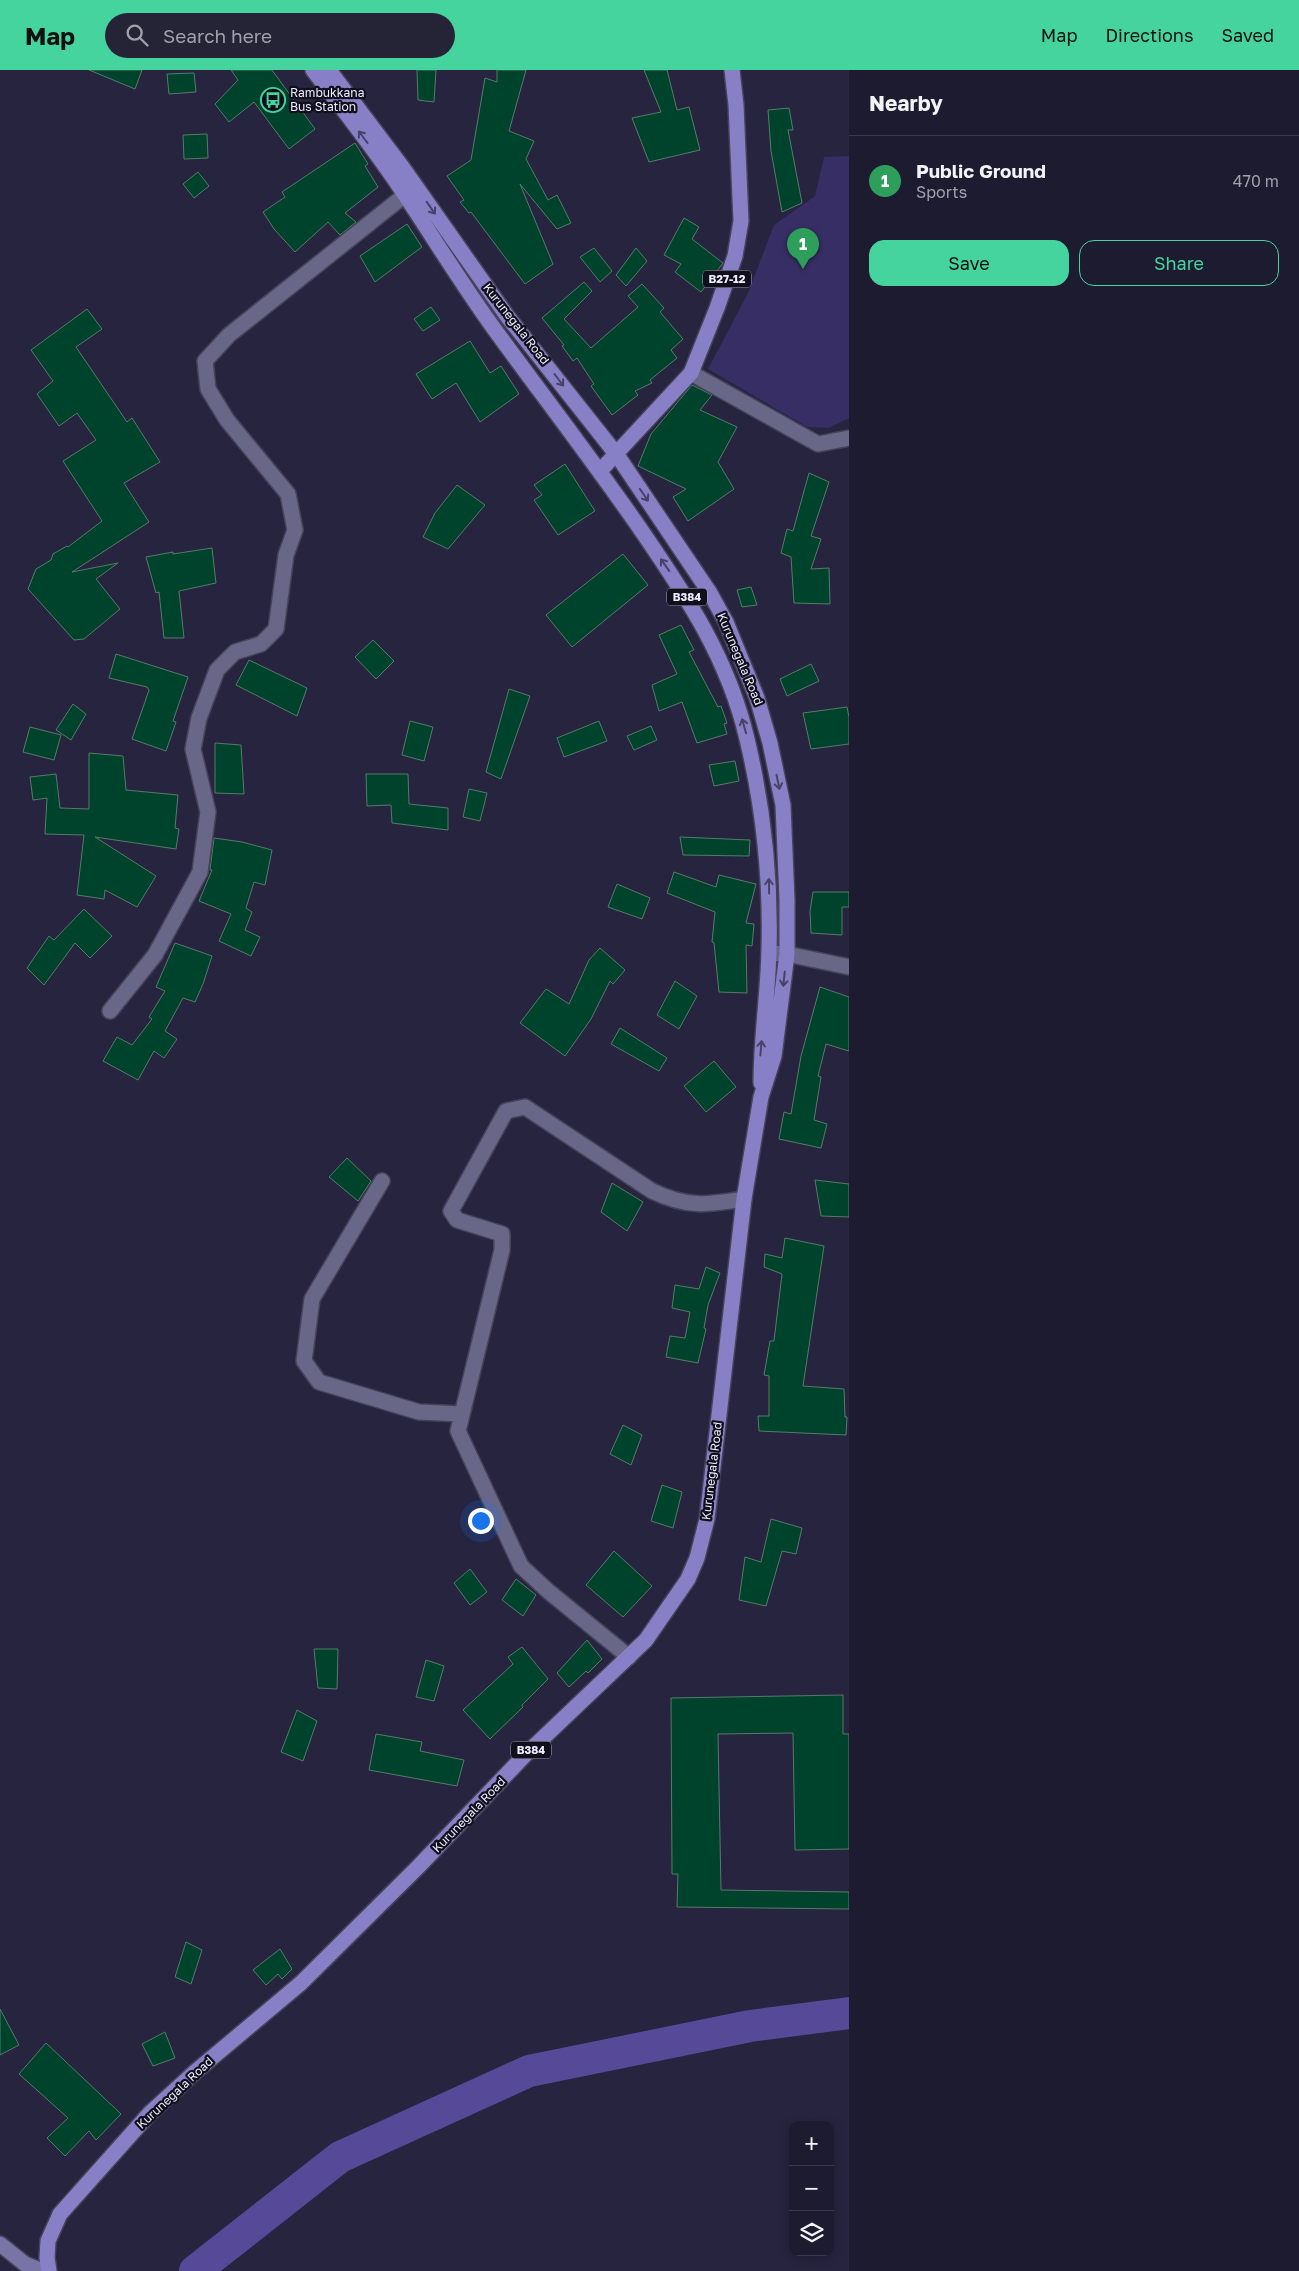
<!DOCTYPE html>
<meta charset="utf-8">
<style>
:root{--surface:#1c1b2f;--page:#252437;--text:#f1f3f6;--muted:#a0a1aa;--line:#3a394b;--accent:#46d49e}
body{margin:0;font-family:"Golos Text",sans-serif;background:var(--page);color:var(--text)}
.controls{position:absolute;right:15px;bottom:15px;display:grid;overflow:hidden;border-radius:10px;box-shadow:0 2px 12px #0003}
.controls button{width:45px;height:45px;display:grid;place-items:center;padding:0;border:0;border-bottom:1px solid var(--line);background:var(--surface);color:var(--text);font:25px sans-serif}
.you{position:absolute;left:480px;top:1450px;width:18px;height:18px;margin:-12px;border:4px solid #fff;border-radius:50%;background:#1a73e8;box-shadow:0 0 0 8px #1a73e833}
.badge{display:grid;place-items:center;width:32px;height:32px;border-radius:50%;background:var(--accent);color:#fff;font-size:16px;font-weight:700}
.pin{position:absolute;translate:-50% -41px;filter:drop-shadow(0 1px 2px #0008)}
.pin::after{content:'';position:absolute;top:26px;width:18px;height:15px;background:inherit;clip-path:polygon(0 0,100% 0,50% 100%)}
.list{margin:0;padding:0;list-style:none}
h2{display:flex;justify-content:space-between;align-items:center;height:65px;margin:0;padding:0 20px;font-size:21px}
h2 small{font-size:16px;font-weight:400;color:var(--muted)}
.list li{display:grid;grid-template-columns:32px 1fr auto;gap:15px;align-items:center;box-sizing:border-box;height:90px;padding:0 20px;border-top:1px solid var(--line)}
.list b{display:block;font-size:19px;white-space:nowrap}
.list p{margin:0;font-size:16px;white-space:nowrap;color:var(--muted)}
.list em{font-size:16px;font-style:normal;color:var(--muted)}
.actions{display:flex;gap:10px;padding:15px 20px}
.actions a{flex:1;padding:11px 0;border:1px solid var(--accent);border-radius:15px;text-align:center;font-size:18px;color:var(--accent)}
.actions .main{background:var(--accent);color:#111}
.icon{flex:none;width:28px;height:28px;fill:none;stroke:currentColor;stroke-width:2;stroke-linecap:round;stroke-linejoin:round}
.map{position:relative;flex:none;width:849px;height:2201px;overflow:hidden}
header{display:flex;align-items:center;gap:30px;box-sizing:border-box;height:70px;padding:0 25px;background:var(--accent);color:#111}
header strong{font-size:24px}
nav{display:flex;gap:28px;margin-inline-start:auto;font-size:18px}
.search{width:350px;height:45px;background:var(--page);display:flex;align-items:center;gap:12px;box-sizing:border-box;padding:0 18px;border-radius:28px;color:var(--muted);font-size:19px}
main{display:flex}
aside{flex:1;background:var(--surface)}
.map>svg:first-child{display:block}
.green{fill:#362e64}
.lines{fill:none;stroke-linecap:round;stroke-linejoin:round}
.river{stroke:#564a98;stroke-width:32}
.building{fill:#00432d;stroke:#577b6a}
.street-casing{stroke:#454259;stroke-width:18}
.secondary-casing{stroke:#454259;stroke-width:18}
.primary-casing{stroke:#454259;stroke-width:18}
.street{stroke:#696787;stroke-width:15}
.secondary{stroke:#7874a6;stroke-width:15}
.primary{stroke:#8780c6;stroke-width:15}
.oneway{stroke:#464268}
.labels{text-anchor:middle;stroke-width:4.5;stroke-linejoin:round;paint-order:stroke}
.shield{fill:#100f1b;stroke:#abaabb;stroke-width:1}
.shield-label{font-size:11px;font-weight:bold;fill:#edecff}
.poi-label{font-size:12px;fill:#edecff;stroke:#100f1b;text-anchor:start}
.street-label{font-size:12px;fill:#edecff;stroke:#100f1b}
</style>
<header>
<strong>Map</strong>
<div class="search"><svg class="icon" aria-label="search" viewBox="0 0 24 24"><circle cx="10" cy="10" r="6"/><path d="M15 15l6 6"/></svg>Search here</div>
<nav><a>Map</a><a>Directions</a><a>Saved</a></nav>
</header>
<main>
<div class="map">
<svg width="849" height="2201" viewBox="0 0 849 2201">
<rect width="100%" height="100%" fill="#26243f"/>
<path class="green" d="M849 86V348L829 358 807 357 708 299 748 223 774 155 815 126 824 87Z"/>
<g class="lines">
<path class="river" d="M195 2201 340 2087 529 2001 750 1956 849 1943"/>
</g>
<path class="building" d="M89 0H142L135 19Z
M231 0H272L315 59 289 79 254 32 229 52 215 34 238 10Z
M417 0H436L434 32 418 30Z
M497 0H526L509 61 534 71 526 89 548 130 557 125 571 153 557 159 520 114 553 194 525 214 471 142 469 143 460 132 464 130 447 106 471 90 485 8 497 12Z
M644 0H667L677 40 689 37 700 80 649 92 632 48 661 42Z
M194 3 196 22 169 24 167 4Z
M789 38 793 60H788L802 133 782 142 771 81 768 40Z
M207 64 208 88 184 89 183 65Z
M355 73 368 94 365 96 378 117 345 143 356 152 340 165 328 152 295 182 274 159 263 142 285 127 282 122Z
M198 102 209 116 194 128 183 114Z
M684 148 699 157 692 169 723 193 701 222 675 202 681 194 664 185Z
M407 154 422 177 375 212 360 186Z
M594 178 612 201 600 212 580 187Z
M636 178 647 191 626 216 616 205Z
M584 212 592 221 564 249 591 278 638 237 628 226 642 214 664 238 660 242 683 269 671 280 677 288 650 310 652 313 635 321 638 325 612 345 591 316 594 314 577 288 573 291 562 276 564 275 542 248Z
M431 237 440 250 423 261 414 249Z
M87 239 102 259 76 277 127 352 132 348 160 392 124 413 149 452 72 502 118 493 96 509 120 539 84 569 74 570 28 519 36 499 51 490 53 484 67 476 68 477 102 451 63 391 96 370 77 343 59 356 37 324 53 311 31 280Z
M470 271 490 303 501 296 519 324 480 352 456 313 432 329 416 304Z
M692 315 712 325 700 340 737 357 718 392 734 419 688 451 673 427 686 419 638 396 651 364Z
M565 394 595 441 558 465 534 430 542 425 534 415Z
M809 403 829 412 811 466 821 469 811 499 829 498 830 534 794 533 791 487 781 483 787 459 793 461Z
M457 415 485 435 448 479 423 467 435 443Z
M212 478 216 513 179 521 184 568H164L159 522 156 523 146 487 173 482V484Z
M623 484 648 515 572 577 546 545Z
M751 517 757 535 742 537 737 520Z
M681 555 694 580 689 582 718 637 721 636 727 653 724 654 727 664 697 673 682 632 659 641 652 615 677 604 659 565Z
M373 570 394 591 376 609 355 587Z
M116 584 188 607 173 651 176 652 166 681 132 669 149 620 147 617 109 608Z
M249 590 307 618 297 646 236 615Z
M811 594 819 611 787 626 780 609Z
M509 619 530 626 501 709 486 702Z
M73 634 86 644 71 670 56 660Z
M847 637 849 647V674L811 679 803 643Z
M410 651 433 657 424 691 402 685Z
M599 651 607 671 564 687 557 668Z
M651 656 657 670 634 680 627 666Z
M30 657 61 665 54 690 23 682Z
M215 673 241 675 244 724 215 723Z
M89 683 123 686 126 720 178 725 175 758 179 759 176 779 95 767 156 806 137 837 105 820 104 829 77 825 84 765 45 764 47 728 33 730 30 707 56 704 60 738 89 739Z
M735 691 739 711 714 716 709 695Z
M366 704H408L409 734 448 738V760L392 753 391 735 367 736Z
M469 719 487 723 480 751 463 747Z
M680 767 750 770 749 786 683 785Z
M214 768 242 772 272 780 265 815 254 812 246 838 252 842 245 860 260 867 251 886 219 871 231 844 199 831 212 800H210Z
M674 802 716 817 719 805 756 814 746 853 754 854 752 876 746 875 747 923 719 922 714 873 712 872 715 842 667 823Z
M617 814 650 828 642 849 608 837Z
M813 822H849V837H842V865L811 863 810 841Z
M84 839 112 866 90 888 75 873 44 915 27 898 49 866 54 870Z
M175 873 212 886 203 914 195 932 183 928 165 961 177 969 164 988 154 981 138 1010 103 991 117 967 132 975 152 949 149 947 165 921 156 917Z
M600 878 625 900 613 914 610 911 591 949 565 986 520 953 546 919 569 934 589 890Z
M675 911 697 926 679 959 657 945Z
M820 917 849 927V981L826 974 818 1006 821 1007 814 1050 827 1054 821 1078 779 1069 784 1042 791 1044 801 986Z
M620 958 667 988 659 1001 611 974Z
M714 991 736 1017 706 1042 684 1016Z
M347 1088 371 1111 358 1131 329 1107Z
M815 1110 849 1114V1147L821 1146Z
M612 1113 643 1132 627 1161 601 1142Z
M785 1168 824 1176 803 1316 844 1319 845 1347H847L846 1365 759 1361 758 1346H769V1306L764 1305 770 1271H774L782 1204 764 1197 765 1184 782 1188Z
M706 1197 720 1203 708 1235 704 1258 706 1259 698 1293 666 1287 670 1266 685 1268 690 1242 672 1238 675 1215 699 1219Z
M623 1355 642 1365 631 1395 610 1384Z
M662 1415 682 1422 673 1458 651 1451Z
M771 1449 802 1458 796 1484 782 1481 766 1536 739 1530 745 1487 761 1492Z
M614 1481 652 1516 623 1547 586 1515Z
M470 1499 487 1522 470 1535 454 1513Z
M516 1509 536 1525 523 1546 502 1530Z
M587 1570 602 1589 588 1603 586 1601 569 1617 557 1603Z
M522 1577 548 1609 522 1635 523 1637 490 1669 463 1640 513 1594 508 1587Z
M314 1579H338L337 1619 318 1618Z
M426 1590 444 1596 434 1631 416 1627Z
M843 1625V1664H849V1779L795 1780 793 1663 718 1664 721 1820 849 1822V1839L677 1837 678 1804H672L671 1628Z
M297 1640 317 1651 303 1691 281 1682Z
M376 1664 422 1672 420 1681 464 1690 457 1716 369 1700Z
M186 1872 202 1880 191 1914 175 1907Z
M280 1879 292 1899 282 1909 278 1904 266 1915 253 1900Z
M0 1939 19 1975 0 1985Z
M165 1962 175 1988 153 1996 142 1974Z
M46 1973 121 2044 96 2070 89 2061 65 2086 47 2068 68 2048 19 2004Z"/>
<g class="lines">
<defs>
<path id="street" d="M691 303 818 374 849 368
M769 883 787 884 849 897
M110 941 155 885 200 802 208 742 193 679 199 648 217 600 235 582 261 574 276 559 286 485 295 460 288 424 227 350 208 319 205 291 229 265 415 117
M382 1111 312 1229 304 1291 319 1312 419 1342 462 1344
M629 1587 548 1521 521 1496 458 1361 502 1180V1164L457 1150 451 1141 506 1041 525 1037 652 1121C688 1138 706 1135 744 1129"/>
<path id="secondary" d="M0 2174 25 2194 42 2201"/>
<path id="primary" d="M313 0C344 41 377 82 405 125 435 170 463 216 495 260 543 326 594 392 641 460 687 527 728 588 747 669 764 740 771 807 769 880 768 925 761 968 761 1013
M600 401 691 303 717 238 735 186 741 151 736 35 732 0
M49 2201 47 2188 48 2171 60 2144 150 2043 195 2002 301 1913 419 1796 524 1686 646 1570 688 1509 697 1488 707 1449 744 1129 761 1027 774 986 787 884V830L783 735 770 673 757 628 726 552 710 523 617 385 507 246 403 98 329 0"/>
</defs>
<use href="#street" class="street-casing"/>
<use href="#secondary" class="secondary-casing"/>
<use href="#primary" class="primary-casing"/>
<use href="#street" class="street"/>
<use href="#secondary" class="secondary"/>
<use href="#primary" class="primary"/>
</g>
<defs><path id="oneway-shaft" d="M-6 0H5M1.5-3L5.5 0L1.5 3" fill="none" stroke-width="1.6" stroke-linecap="round" stroke-linejoin="round" transform="scale(1.25)"/></defs>
<g class="oneway">
<use href="#oneway-shaft" transform="translate(363 67) rotate(-127)"/>
<use href="#oneway-shaft" transform="translate(431 138) rotate(55)"/>
<use href="#oneway-shaft" transform="translate(559 310) rotate(53)"/>
<use href="#oneway-shaft" transform="translate(644 425) rotate(56)"/>
<use href="#oneway-shaft" transform="translate(665 495) rotate(-125)"/>
<use href="#oneway-shaft" transform="translate(744 656) rotate(-106)"/>
<use href="#oneway-shaft" transform="translate(778 712) rotate(78)"/>
<use href="#oneway-shaft" transform="translate(769 816) rotate(-91)"/>
<use href="#oneway-shaft" transform="translate(784 909) rotate(96)"/>
<use href="#oneway-shaft" transform="translate(761 978) rotate(-85)"/>
</g>
<defs>
<symbol id="bus-ring" viewBox="-11 -11 22 22"><circle r="9.5" fill="#100f1b" stroke="#46d49e" stroke-width="1.5"/><path d="M-5-6H5V4H4V6H2V4H-2V6H-4V4H-5ZM-3.5-4V0h7V-4ZM-3.5 1.2v1.5H-2V1.2ZM2 1.2v1.5H3.5V1.2Z" fill="#46d49e"/></symbol>
</defs>
<g fill-rule="evenodd">
<use href="#bus-ring" x="259" y="16" width="28" height="28"/>
</g>
<g class="labels">
<g class="shield">
<rect x="703" y="200.5" width="48" height="17" rx="4"/>
<rect x="667" y="518.5" width="40" height="17" rx="4"/>
<rect x="511" y="1671.5" width="40" height="17" rx="4"/>
</g>
<g class="shield-label">
<text x="727" y="213">B27-12</text>
<text x="687" y="531">B384</text>
<text x="531" y="1684">B384</text>
</g>
<g class="poi-label">
<text x="290" y="27">Rambukkana<tspan x="290" dy="14">Bus Station</tspan></text>
</g>
<g class="street-label">
<text transform="translate(516 254) rotate(52)" y="4">Kurunegala Road</text>
<text transform="translate(740 589) rotate(67)" y="4">Kurunegala Road</text>
<text transform="translate(712 1401) rotate(-83)" y="4">Kurunegala Road</text>
<text transform="translate(469 1745) rotate(-46)" y="4">Kurunegala Road</text>
<text transform="translate(175 2023) rotate(-43)" y="4">Kurunegala Road</text>
</g>
</g>
</svg>
<div class="controls">
<button>+</button>
<button>−</button>
<button><svg class="icon" aria-label="layers" viewBox="0 0 24 24"><path d="M12 4l9 5-9 5-9-5zM3 14l9 5 9-5"/></svg></button>
</div>
<div class="you"></div>
<div class="pin badge" style="left:803px;top:199px;background:#2e9e5b">1</div>
</div>
<aside>
<h2>Nearby<small></small></h2>
<ul class="list">
<li><span class="badge" style="background:#2e9e5b">1</span><div><b>Public Ground</b><p>Sports</p></div><em>470 m</em></li>
</ul>
<div class="actions"><a class="main">Save</a><a>Share</a></div>
</aside>
</main>
